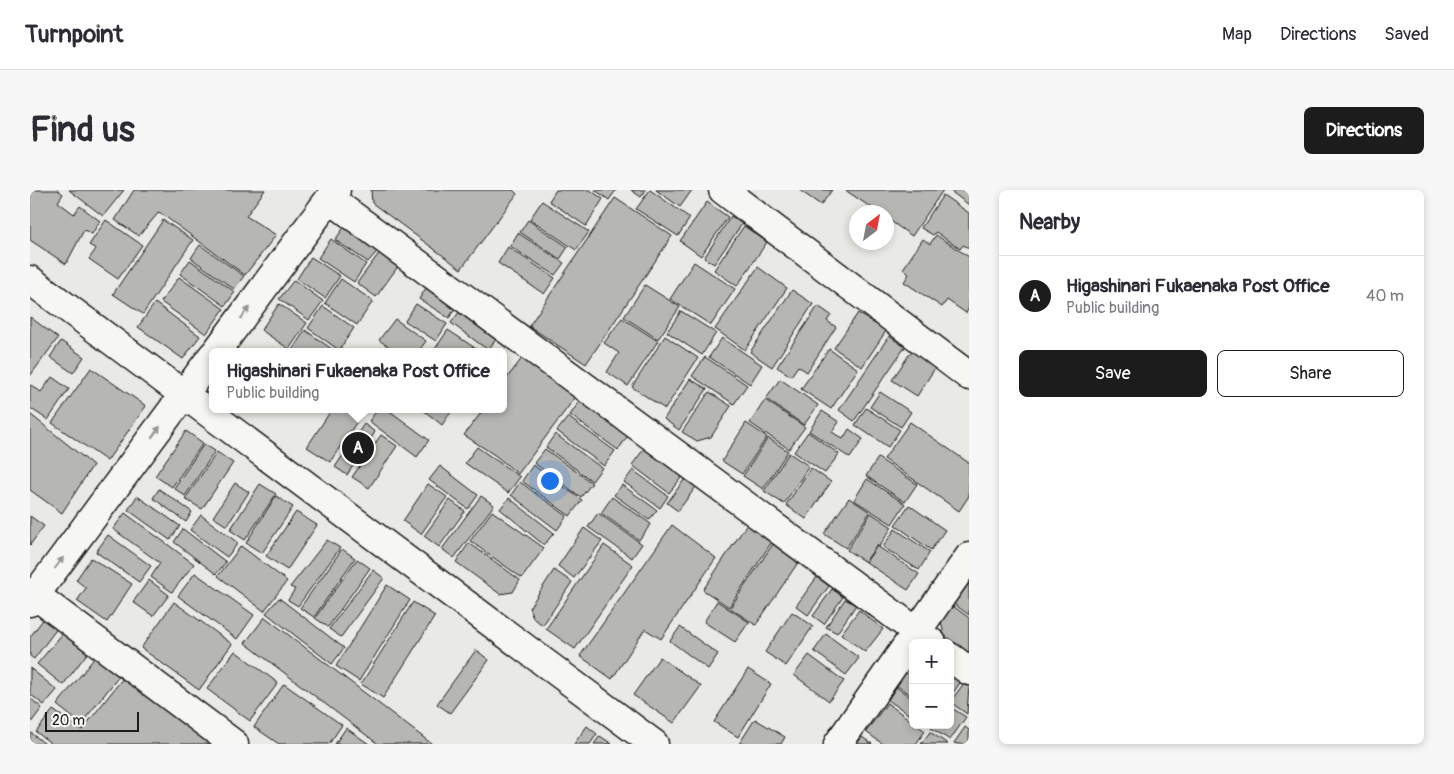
<!DOCTYPE html>
<meta charset="utf-8">
<style>
:root{--surface:#fff;--page:#f7f7f7;--text:#2b2b33;--muted:#7c7c81;--line:#e1e1e2;--accent:#1c1c1c}
body{margin:0;font-family:Pangolin,sans-serif;background:var(--page);color:var(--text)}
.controls{position:absolute;right:15px;bottom:15px;display:grid;overflow:hidden;border-radius:8px;box-shadow:0 2px 8px #0003}
.controls button{width:45px;height:45px;display:grid;place-items:center;padding:0;border:0;border-bottom:1px solid var(--line);background:var(--surface);color:var(--text);font:25px sans-serif}
.compass{position:absolute;left:819px;top:15px;width:45px;height:45px;border-radius:50%;background:var(--surface);box-shadow:0 2px 8px #0003;rotate:32deg}
.scale{position:absolute;left:15px;bottom:12px;width:94px;box-sizing:border-box;padding-left:5px;border:2px solid #1c1c1c;border-top:0;font-size:14px;line-height:18px;white-space:nowrap;color:#1c1c1c;-webkit-text-stroke:4px #f6f6f2;paint-order:stroke}
.you{position:absolute;left:519px;top:290px;width:18px;height:18px;margin:-12px;border:4px solid #fff;border-radius:50%;background:#1a73e8;box-shadow:0 0 0 8px #1a73e833}
.badge{display:grid;place-items:center;width:32px;height:32px;border-radius:50%;background:var(--accent);color:#fff;font-size:16px;font-weight:700}
.pin{position:absolute;translate:-50% -50%;border:2px solid #fff;box-shadow:0 1px 5px #0006}
.popup{position:absolute;left:179px;top:158px;width:298px;height:65px;box-sizing:border-box;display:grid;place-content:center;border-radius:8px;background:var(--surface);filter:drop-shadow(0 1px 4px #0005);font-size:16px;white-space:nowrap;color:var(--muted)}
.popup b{font-size:19px;color:var(--text)}
.popup::after{content:'';position:absolute;left:50%;top:100%;margin-left:-10px;border:10px solid transparent;border-top-color:var(--surface)}
.list{margin:0;padding:0;list-style:none}
h2{display:flex;justify-content:space-between;align-items:center;height:65px;margin:0;padding:0 20px;font-size:21px}
h2 small{font-size:16px;font-weight:400;color:var(--muted)}
.list li{display:grid;grid-template-columns:32px 1fr auto;gap:15px;align-items:center;box-sizing:border-box;height:80px;padding:0 20px;border-top:1px solid var(--line)}
.list b{display:block;font-size:19px;white-space:nowrap}
.list p{margin:0;font-size:16px;white-space:nowrap;color:var(--muted)}
.list em{font-size:16px;font-style:normal;color:var(--muted)}
.actions{display:flex;gap:10px;padding:15px 20px}
.actions a{flex:1;padding:11px 0;border:1px solid var(--accent);border-radius:8px;text-align:center;font-size:18px;color:var(--accent)}
.actions .main{background:var(--accent);color:#fff}
.map{position:relative;flex:none;width:939px;height:554px;overflow:hidden;border-radius:8px}
header{display:flex;align-items:center;gap:30px;box-sizing:border-box;height:70px;padding:0 25px;background:var(--surface);border-bottom:1px solid var(--line)}
header strong{font-size:24px}
nav{display:flex;gap:28px;margin-inline-start:auto;font-size:18px}
.intro{display:flex;align-items:center;justify-content:space-between;box-sizing:border-box;height:120px;padding:0 30px}
h1{margin:0;font-size:35px}
.button{padding:12px 22px;border-radius:8px;background:var(--accent);color:#fff;font-size:18px;font-weight:700}
main{display:flex;gap:30px;padding:0 30px}
aside{flex:1;background:var(--surface);border-radius:8px;box-shadow:0 2px 8px #0003}
.map>svg:first-child{display:block}
.building{fill:#b6b6b3;stroke:#1c1c1c}
.lines{fill:none;stroke-linecap:round;stroke-linejoin:round}
.minor-casing{stroke:#1c1c1c;stroke-width:31}
.minor{stroke:#f6f6f2;stroke-width:28}
.oneway{fill:#949492}
</style>
<header>
<strong>Turnpoint</strong>
<nav><a>Map</a><a>Directions</a><a>Saved</a></nav>
</header>
<div class="intro"><h1>Find us</h1><a class="button">Directions</a></div>
<main>
<div class="map">
<svg width="939" height="554" viewBox="0 0 939 554">
<rect width="100%" height="100%" fill="#e9e9e5"/>
<filter id="ink" filterUnits="userSpaceOnUse"><feTurbulence type="fractalNoise" baseFrequency=".02" numOctaves="2"/><feDisplacementMap in="SourceGraphic" scale="10" xChannelSelector="R" yChannelSelector="G"/><feConvolveMatrix kernelMatrix="1 2 1 2 8 2 1 2 1" color-interpolation-filters="sRGB"/></filter>
<g filter="url(#ink)">
<path class="building" d="M0 0H28L33 4 28 12 44 24 50 16 70 31 62 44 54 40 36 74 0 50Z
M39 0H94L73 26Z
M104 0H235L216 26 246 45 215 85 129 22 109 46 85 30Z
M341 0H483L487 4 431 79 342 13Z
M526 0H560L573 9 556 36 519 11Z
M565 0H586L579 10Z
M601 0H616L611 7Z
M620 0 660 28 648 46 606 19Z
M626 0H662L650 17Z
M769 0H802L791 15Z
M815 0H913L882 46 856 28V22H848Z
M919 0H939V15Z
M913 5 939 23V58L933 55 930 59 906 42 903 45 891 38Z
M585 8 642 46 556 174 499 136Z
M512 11 559 42 546 60 500 29Z
M677 12 698 27 671 66 650 51Z
M701 26 712 34 684 74 674 68Z
M76 30 112 55 88 89 59 69 66 59 59 55Z
M133 30 163 50 113 124 83 104Z
M498 30 538 57 530 69 490 42Z
M315 36 350 58 338 72 305 50Z
M714 36 737 52 707 96 684 80Z
M488 43 534 73 525 85 480 56Z
M906 45 939 67V118L936 123 917 110 912 117 874 92 879 84 873 79 893 49 900 54Z
M301 49 336 74 324 92 288 68Z
M170 55 214 86 204 99 161 68Z
M478 57 525 88 514 104 468 73Z
M350 62 369 75 346 107 327 93Z
M281 67 310 86 295 108 267 89Z
M160 70 205 102 195 116 150 84Z
M664 72 705 99 681 135 640 109Z
M728 77 757 98 715 160 685 139Z
M149 87 194 119 176 144 131 112Z
M311 89 343 111 327 135 295 113Z
M264 90 293 111 279 130 249 109Z
M398 95 428 114 419 128 389 109Z
M615 95 650 117 628 149 594 127Z
M762 100 783 114 742 177 720 162Z
M125 113 170 146 153 169 108 137Z
M249 114 277 133 259 159 231 140Z
M386 114 417 134 406 151 375 131Z
M293 116 324 138 309 160 278 138Z
M788 116 801 125 797 131 806 137 777 182 768 176 761 186 747 177Z
M433 117 470 144 458 160 421 133Z
M651 121 686 143 672 165 637 142Z
M828 123 856 141 832 177 804 158Z
M0 127 28 148 0 186Z
M592 128 628 151 598 196 577 182 589 163 574 153Z
M365 129 396 151 388 162H366L349 150Z
M275 140 306 162H261Z
M418 140 451 162H403Z
M635 146 668 168 635 219 602 197Z
M859 146 875 157 824 231 809 220Z
M692 148 732 175 720 194 679 167Z
M31 151 54 167 43 183 20 167Z
M799 159 828 179 801 219 771 199Z
M883 159 907 175 887 206 862 190Z
M493 167 547 205 488 284 466 266 434 245 454 219H473V193Z
M675 167 717 195 704 214 662 186Z
M61 178 116 216 77 271 22 233Z
M22 187 39 199 18 230 0 218V197L1 195 11 202Z
M660 189 677 199 649 240 634 229Z
M750 189 788 215 774 235 736 209Z
M679 202 701 216 681 247 667 251 652 242Z
M850 202 881 222 871 237 840 217Z
M552 208 600 243 588 260 540 225Z
M735 210 775 237 759 259 720 233Z
M836 218 870 240 858 257 825 235Z
M302 219 334 221 300 272 277 257Z
M348 219H357L399 250 387 267 339 231Z
M392 219H423L412 235Z
M792 221 809 232 802 242 813 249 819 239 833 249 820 268 779 241Z
M0 224 63 275 32 323 0 300Z
M538 227 585 261 574 276 527 241Z
M880 232 939 273V306L929 321 854 269Z
M716 233 737 247 712 284 692 271Z
M334 234 345 242 317 285 305 277Z
M156 241 173 253 142 297 125 286Z
M778 242 809 264 795 283 764 262Z
M525 244 572 278 562 291 516 257Z
M351 245 367 256 339 298 322 287Z
M738 248 758 261 733 299 713 286Z
M174 254 185 261 155 306 144 298Z
M616 256 654 284 639 303 602 275Z
M447 257 490 287 478 303 435 273Z
M515 259 562 293 551 307 504 273Z
M187 262 203 273 172 319 155 309Z
M759 263 779 276 754 314 734 301Z
M848 268 887 294 875 312 836 286Z
M503 275 552 310 540 326 492 291Z
M410 276 448 305 438 319 399 290Z
M781 278 801 292 776 329 756 315Z
M603 280 638 306 630 318 594 292Z
M657 286 668 294 648 321 637 313Z
M837 289 875 314 862 334 824 310Z
M490 292 537 326 527 340 481 305Z
M205 293 219 302 197 336 183 327Z
M230 294 246 304 215 350 200 340Z
M398 294 417 307 391 344 373 331Z
M592 295 627 320 619 330 584 305Z
M129 299 162 322 156 332 123 308Z
M107 306 150 336 140 350 98 320Z
M246 306 263 317 232 363 216 353Z
M451 306 464 315 424 368 412 359Z
M582 307 621 334 609 350 571 323Z
M479 308 524 343 514 355 470 319Z
M819 308 840 322 816 358 794 344Z
M420 310 435 321 409 357 394 346Z
M879 315 915 340 901 360 865 335Z
M462 321 514 358 492 388 440 351Z
M266 322 287 335 257 380 236 366Z
M95 323 164 374 142 402 121 387 130 373 83 339Z
M568 323 612 354 602 368 558 337Z
M841 323 862 337 849 357 847 355 835 372 817 360Z
M171 325 208 353 197 367 160 340Z
M0 326 14 336 0 355Z
M717 334 743 350 699 417 673 400Z
M642 335 686 368 631 449 615 439 582 489 550 466Z
M554 338 572 351 544 388 528 376Z
M153 339 196 372 186 384 144 352Z
M865 339 900 362 889 380 853 357Z
M78 345 121 376 109 392 66 362Z
M297 350 310 358 268 416 258 410 265 399 260 397Z
M439 353 490 390 483 402 470 404 426 372Z
M743 354 769 371 726 435 700 418Z
M574 355 603 375 545 459 516 439Z
M211 356 257 391 234 421 188 386Z
M847 356 889 384 878 400 836 372Z
M312 359 325 368 284 427 270 418Z
M61 368 102 394 77 432 47 411 56 398 46 390Z
M327 369 340 378 298 437 285 428Z
M343 380 354 388 311 447 299 439Z
M524 380 542 392 513 435 504 429 499 418Z
M165 383 224 425 207 449 148 406Z
M787 387 799 396 778 425 766 416Z
M119 390 139 405 123 426 103 412Z
M939 393V425L924 414Z
M357 395 380 410 329 491 306 476Z
M802 399 813 407 794 434 783 426Z
M249 408 314 458 302 474 236 423Z
M815 409 826 415 807 443 796 437Z
M687 411 719 432 705 452 674 432Z
M144 412 202 454 169 500 111 458Z
M383 412 405 426 353 508 331 494Z
M923 416 939 428V463L914 445 911 431Z
M829 420 853 439 835 462 811 444Z
M762 422 783 436 756 476 735 462Z
M15 427 28 437 4 469 0 466V447Z
M235 427 402 554H348L215 453Z
M650 437 688 464 678 479 640 451Z
M34 442 59 461 33 495 7 474Z
M796 444 829 468 816 485 784 461Z
M446 460 459 470 420 523 407 514Z
M205 461 248 493 220 531 177 499Z
M779 465 814 491 799 511 764 485Z
M66 466 90 485 51 534 27 515Z
M630 467 671 496 644 533 603 505Z
M0 478 27 500 14 515 0 504Z
M718 479 741 494 708 547 684 532Z
M875 482 883 488V507L866 495Z
M920 482 932 490 920 507Z
M93 488 187 554H22L6 542 23 520 52 540Z
M935 492 939 495 937 524 920 512Z
M254 494 312 535 299 554H249L224 537Z
M866 497 883 509V527L858 510Z
M0 508 12 518 0 534Z
M857 513 883 532V535H887L895 541 886 554H853L836 542Z
M920 517 936 527 920 550 901 538 902 535H920Z
M725 529 755 547 751 554H709Z
M557 536 567 544 560 554H544Z
M935 537 939 540V554H927L924 553Z
M316 538 339 554H305Z
M0 542 14 553V554H0Z
M900 542 918 554H891Z
M570 546 582 554H564Z
M832 547 842 554H827Z"/>
<g class="lines">
<defs>
<path id="minor" d="M693 0 939 186
M300 9 902 453
M0 90 624 554
M186 162 306 0
M5 405 204 554
M0 412 183 165
M920 467 939 481
M808 554 939 367"/>
</defs>
<use href="#minor" class="minor-casing"/>
<use href="#minor" class="minor"/>
</g>
<defs><path id="oneway-solid" d="M-6-.8H1V-3.2L6.5 0L1 3.2V.8H-6Z" transform="scale(1.25)"/></defs>
<g class="oneway">
<use href="#oneway-solid" transform="translate(215 123) rotate(-53)"/>
<use href="#oneway-solid" transform="translate(126 242) rotate(-53)"/>
<use href="#oneway-solid" transform="translate(29 373) rotate(-53)"/>
</g>
</g>
</svg>
<div class="controls">
<button>+</button>
<button>−</button>
</div>
<svg class="compass" viewBox="-18 -18 36 36"><path d="M0-13l5 13h-10z" fill="#e53935"/><path d="M0 13l5-13h-10z" fill="#7c7c81"/></svg>
<div class="scale">20 m</div>
<div class="you"></div>
<div class="pin badge" style="left:328px;top:258px">A</div>
<div class="popup"><b>Higashinari Fukaenaka Post Office</b>Public building</div>
</div>
<aside>
<h2>Nearby<small></small></h2>
<ul class="list">
<li><span class="badge">A</span><div><b>Higashinari Fukaenaka Post Office</b><p>Public building</p></div><em>40 m</em></li>
</ul>
<div class="actions"><a class="main">Save</a><a>Share</a></div>
</aside>
</main>
